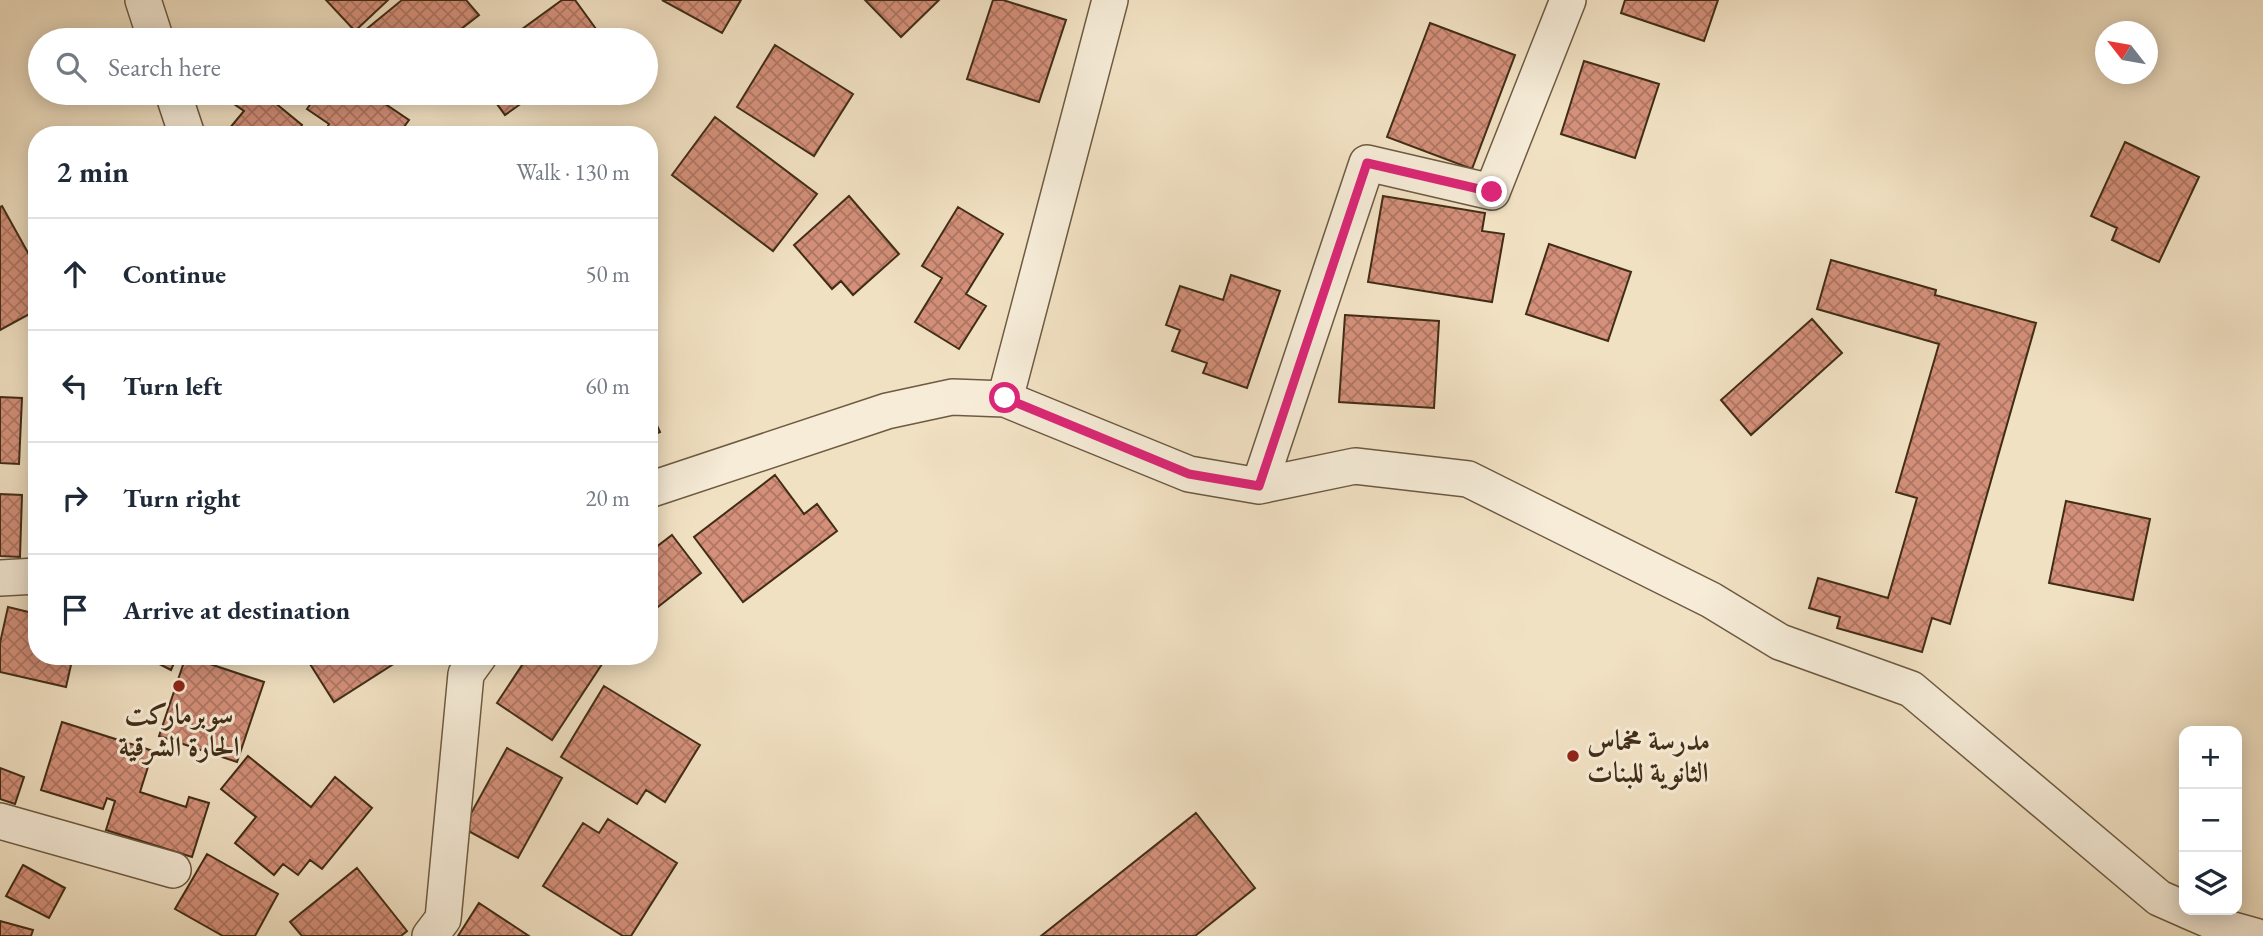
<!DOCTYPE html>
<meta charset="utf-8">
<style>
:root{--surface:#fff;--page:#f2f2f3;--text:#1f2937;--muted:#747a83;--line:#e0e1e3}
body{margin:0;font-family:"EB Garamond",Amiri,serif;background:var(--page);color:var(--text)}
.controls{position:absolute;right:21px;bottom:21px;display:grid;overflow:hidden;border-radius:14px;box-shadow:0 4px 18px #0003}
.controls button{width:63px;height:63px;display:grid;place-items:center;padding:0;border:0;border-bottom:2px solid var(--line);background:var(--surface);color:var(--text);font:35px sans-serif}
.compass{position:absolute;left:2095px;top:21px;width:63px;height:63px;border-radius:50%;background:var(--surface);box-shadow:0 4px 18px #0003;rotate:301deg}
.stop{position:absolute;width:21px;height:21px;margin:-16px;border:5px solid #db2777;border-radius:50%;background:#fff}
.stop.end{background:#db2777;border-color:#fff;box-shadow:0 2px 7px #0008}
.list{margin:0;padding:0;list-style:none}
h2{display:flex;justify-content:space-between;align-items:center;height:91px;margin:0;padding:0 28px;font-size:30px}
h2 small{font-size:23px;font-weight:400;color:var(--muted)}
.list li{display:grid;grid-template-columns:46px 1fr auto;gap:21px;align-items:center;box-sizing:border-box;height:112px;padding:0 28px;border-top:2px solid var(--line)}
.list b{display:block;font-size:26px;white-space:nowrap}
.list em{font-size:23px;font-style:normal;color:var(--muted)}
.icon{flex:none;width:38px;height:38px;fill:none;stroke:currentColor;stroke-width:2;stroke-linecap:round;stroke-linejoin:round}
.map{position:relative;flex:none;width:2263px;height:936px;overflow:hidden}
.search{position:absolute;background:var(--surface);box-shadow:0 4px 18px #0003;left:28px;top:28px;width:630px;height:77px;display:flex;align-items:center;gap:18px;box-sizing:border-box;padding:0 24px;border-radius:38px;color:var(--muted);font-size:26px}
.panel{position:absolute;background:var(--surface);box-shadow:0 4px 18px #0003;left:28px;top:126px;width:630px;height:539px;border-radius:28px}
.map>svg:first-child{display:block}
.building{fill:url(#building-cross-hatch);stroke:#412d16;stroke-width:2}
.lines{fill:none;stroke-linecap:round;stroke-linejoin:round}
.minor-casing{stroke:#6d5a41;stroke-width:38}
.minor{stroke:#f6ecd8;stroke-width:35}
.route{stroke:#db2777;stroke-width:9}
.poi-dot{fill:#8f2418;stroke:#f6ecd8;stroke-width:2.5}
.labels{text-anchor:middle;stroke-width:6;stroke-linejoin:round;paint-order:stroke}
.poi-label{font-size:28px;font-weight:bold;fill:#412d16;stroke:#f6ecd8}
</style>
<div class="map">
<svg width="2263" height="936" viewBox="0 0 2263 936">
<defs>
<pattern id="building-cross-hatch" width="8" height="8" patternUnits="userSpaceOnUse" patternTransform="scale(1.75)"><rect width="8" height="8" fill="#d4907a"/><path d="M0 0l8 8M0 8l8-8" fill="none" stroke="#ae7663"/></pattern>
</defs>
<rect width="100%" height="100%" fill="#f1e1c3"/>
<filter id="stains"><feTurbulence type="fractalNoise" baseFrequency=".00286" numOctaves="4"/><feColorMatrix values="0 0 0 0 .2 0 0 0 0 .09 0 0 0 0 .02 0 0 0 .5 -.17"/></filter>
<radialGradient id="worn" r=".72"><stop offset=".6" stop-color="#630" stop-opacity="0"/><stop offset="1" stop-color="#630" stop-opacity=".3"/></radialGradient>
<path class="building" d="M326 0H388L355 31Z
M402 0H466L479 15 447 40H369L363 32Z
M562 0H575L604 40H507Z
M662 0H741L722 33Z
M865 0H939L901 37Z
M993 0H1003L1066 20 1039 102 967 79Z
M1625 0H1718L1704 41 1621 13Z
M1430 23 1515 55 1472 169 1387 137Z
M775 45 853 94 814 156 737 107Z
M1584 61 1659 84 1635 158 1561 134Z
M243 93H263L302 125 294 135H224L244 111 234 104Z
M318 93H369L409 120 398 135H323L329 124 307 109Z
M489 93H536L505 115Z
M715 117 817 194 773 251 672 175Z
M2125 142 2199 177 2159 262 2112 240 2117 228 2091 216Z
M849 196 899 254 853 295 841 281 832 289 794 245Z
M1383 196 1485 213 1482 231 1504 234 1492 302 1368 282Z
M2 206 37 269V310L0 330V207Z
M958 207 1003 234 966 294 986 306 959 349 915 322 942 278 922 266Z
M1549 244 1631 272 1608 341 1526 314Z
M1831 260 1936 290 1935 295 2036 323 1950 624 1932 618 1922 652 1837 628 1840 617 1809 608 1818 578 1888 598 1917 498 1896 492 1939 344 1817 309Z
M1231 275 1280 291 1247 388 1203 373 1207 363 1172 351 1180 330 1166 325 1180 286 1223 300Z
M1345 315 1439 321 1434 408 1339 402Z
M1812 319 1842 353 1751 435 1721 400Z
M0 397 22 398 19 464 0 463Z
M649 408 660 432 649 437Z
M775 475 804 514 817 504 837 531 743 602 694 537Z
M0 494 22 495 20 557 0 556Z
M2066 501 2150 519 2133 600 2049 583Z
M672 535 701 573 649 614V549L651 551Z
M8 607 37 614V656H73L66 687 0 672V643Z
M144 656H177L171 670Z
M186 656 264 682 237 762 159 736Z
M305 656H406L334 702Z
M528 656H603L606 658 552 740 497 703Z
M604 686 700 745 665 802 646 790 637 804 561 757Z
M62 722 153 751 140 792 186 807 189 797 209 803 192 857 106 830 115 801 107 798 103 809 41 790Z
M507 748 562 778 518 858 463 828Z
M248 756 311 807 335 777 372 808 322 869 310 860 298 875 283 864 274 875 235 843 256 817 221 789Z
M0 768 24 777 15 804 0 799Z
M1196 813 1255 888 1195 936H1041Z
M608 819 677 863 631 936H623L543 886 583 823 599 833Z
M207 854 278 894 255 936H223L175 909Z
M23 865 65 888 49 918 6 896Z
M357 868 407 931 401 936H302L290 922Z
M479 903 529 936H458Z
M0 921 33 930 31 936H0Z"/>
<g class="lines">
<defs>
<path id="minor" d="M143 0 156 40
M173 93 187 135
M1005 399 1110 0
M1259 486 1367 163 1492 192 1568 0
M649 490 887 411 952 397 1005 399 1189 474 1259 486 1355 466 1468 479 1711 600 1780 642 1911 689 2159 898 2184 909
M0 578 37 576
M0 821 173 870
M2186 910 2230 929 2255 936
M430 936 443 919 466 674 479 656"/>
</defs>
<use href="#minor" class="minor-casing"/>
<use href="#minor" class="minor"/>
</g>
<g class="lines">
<path class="route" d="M1005 398 1189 474 1259 486 1367 163 1492 192"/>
</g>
<g class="poi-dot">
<circle cx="179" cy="686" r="7"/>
<circle cx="1573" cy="756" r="7"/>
</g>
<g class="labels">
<g class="poi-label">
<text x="179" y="724">سوبرماركت<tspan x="179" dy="32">الحارة الشرقية</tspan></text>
<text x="1587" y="750" text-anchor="start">مدرسة مخماس<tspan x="1587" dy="32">الثانوية للبنات</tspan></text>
</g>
</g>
<rect width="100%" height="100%" filter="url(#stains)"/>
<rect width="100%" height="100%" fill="url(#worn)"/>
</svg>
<div class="controls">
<button>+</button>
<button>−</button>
<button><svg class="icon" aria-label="layers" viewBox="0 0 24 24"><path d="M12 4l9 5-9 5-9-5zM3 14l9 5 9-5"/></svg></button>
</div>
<svg class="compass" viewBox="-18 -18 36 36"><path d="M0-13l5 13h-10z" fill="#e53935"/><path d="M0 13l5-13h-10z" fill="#747a83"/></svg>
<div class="stop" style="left:1005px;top:398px"></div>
<div class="stop end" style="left:1492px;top:192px"></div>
<div class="search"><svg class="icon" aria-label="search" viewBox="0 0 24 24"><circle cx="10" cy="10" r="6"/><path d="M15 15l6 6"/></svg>Search here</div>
<section class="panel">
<h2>2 min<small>Walk · 130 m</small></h2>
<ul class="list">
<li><svg class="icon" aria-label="ahead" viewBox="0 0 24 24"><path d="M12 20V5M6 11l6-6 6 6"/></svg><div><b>Continue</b></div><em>50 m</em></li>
<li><svg class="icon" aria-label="left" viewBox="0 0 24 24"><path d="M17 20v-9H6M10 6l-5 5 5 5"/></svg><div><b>Turn left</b></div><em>60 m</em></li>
<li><svg class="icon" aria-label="right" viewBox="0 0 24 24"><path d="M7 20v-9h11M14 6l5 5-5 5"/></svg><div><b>Turn right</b></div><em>20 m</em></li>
<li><svg class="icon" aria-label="arrive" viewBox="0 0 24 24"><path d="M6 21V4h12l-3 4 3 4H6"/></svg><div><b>Arrive at destination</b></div></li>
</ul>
</section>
</div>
